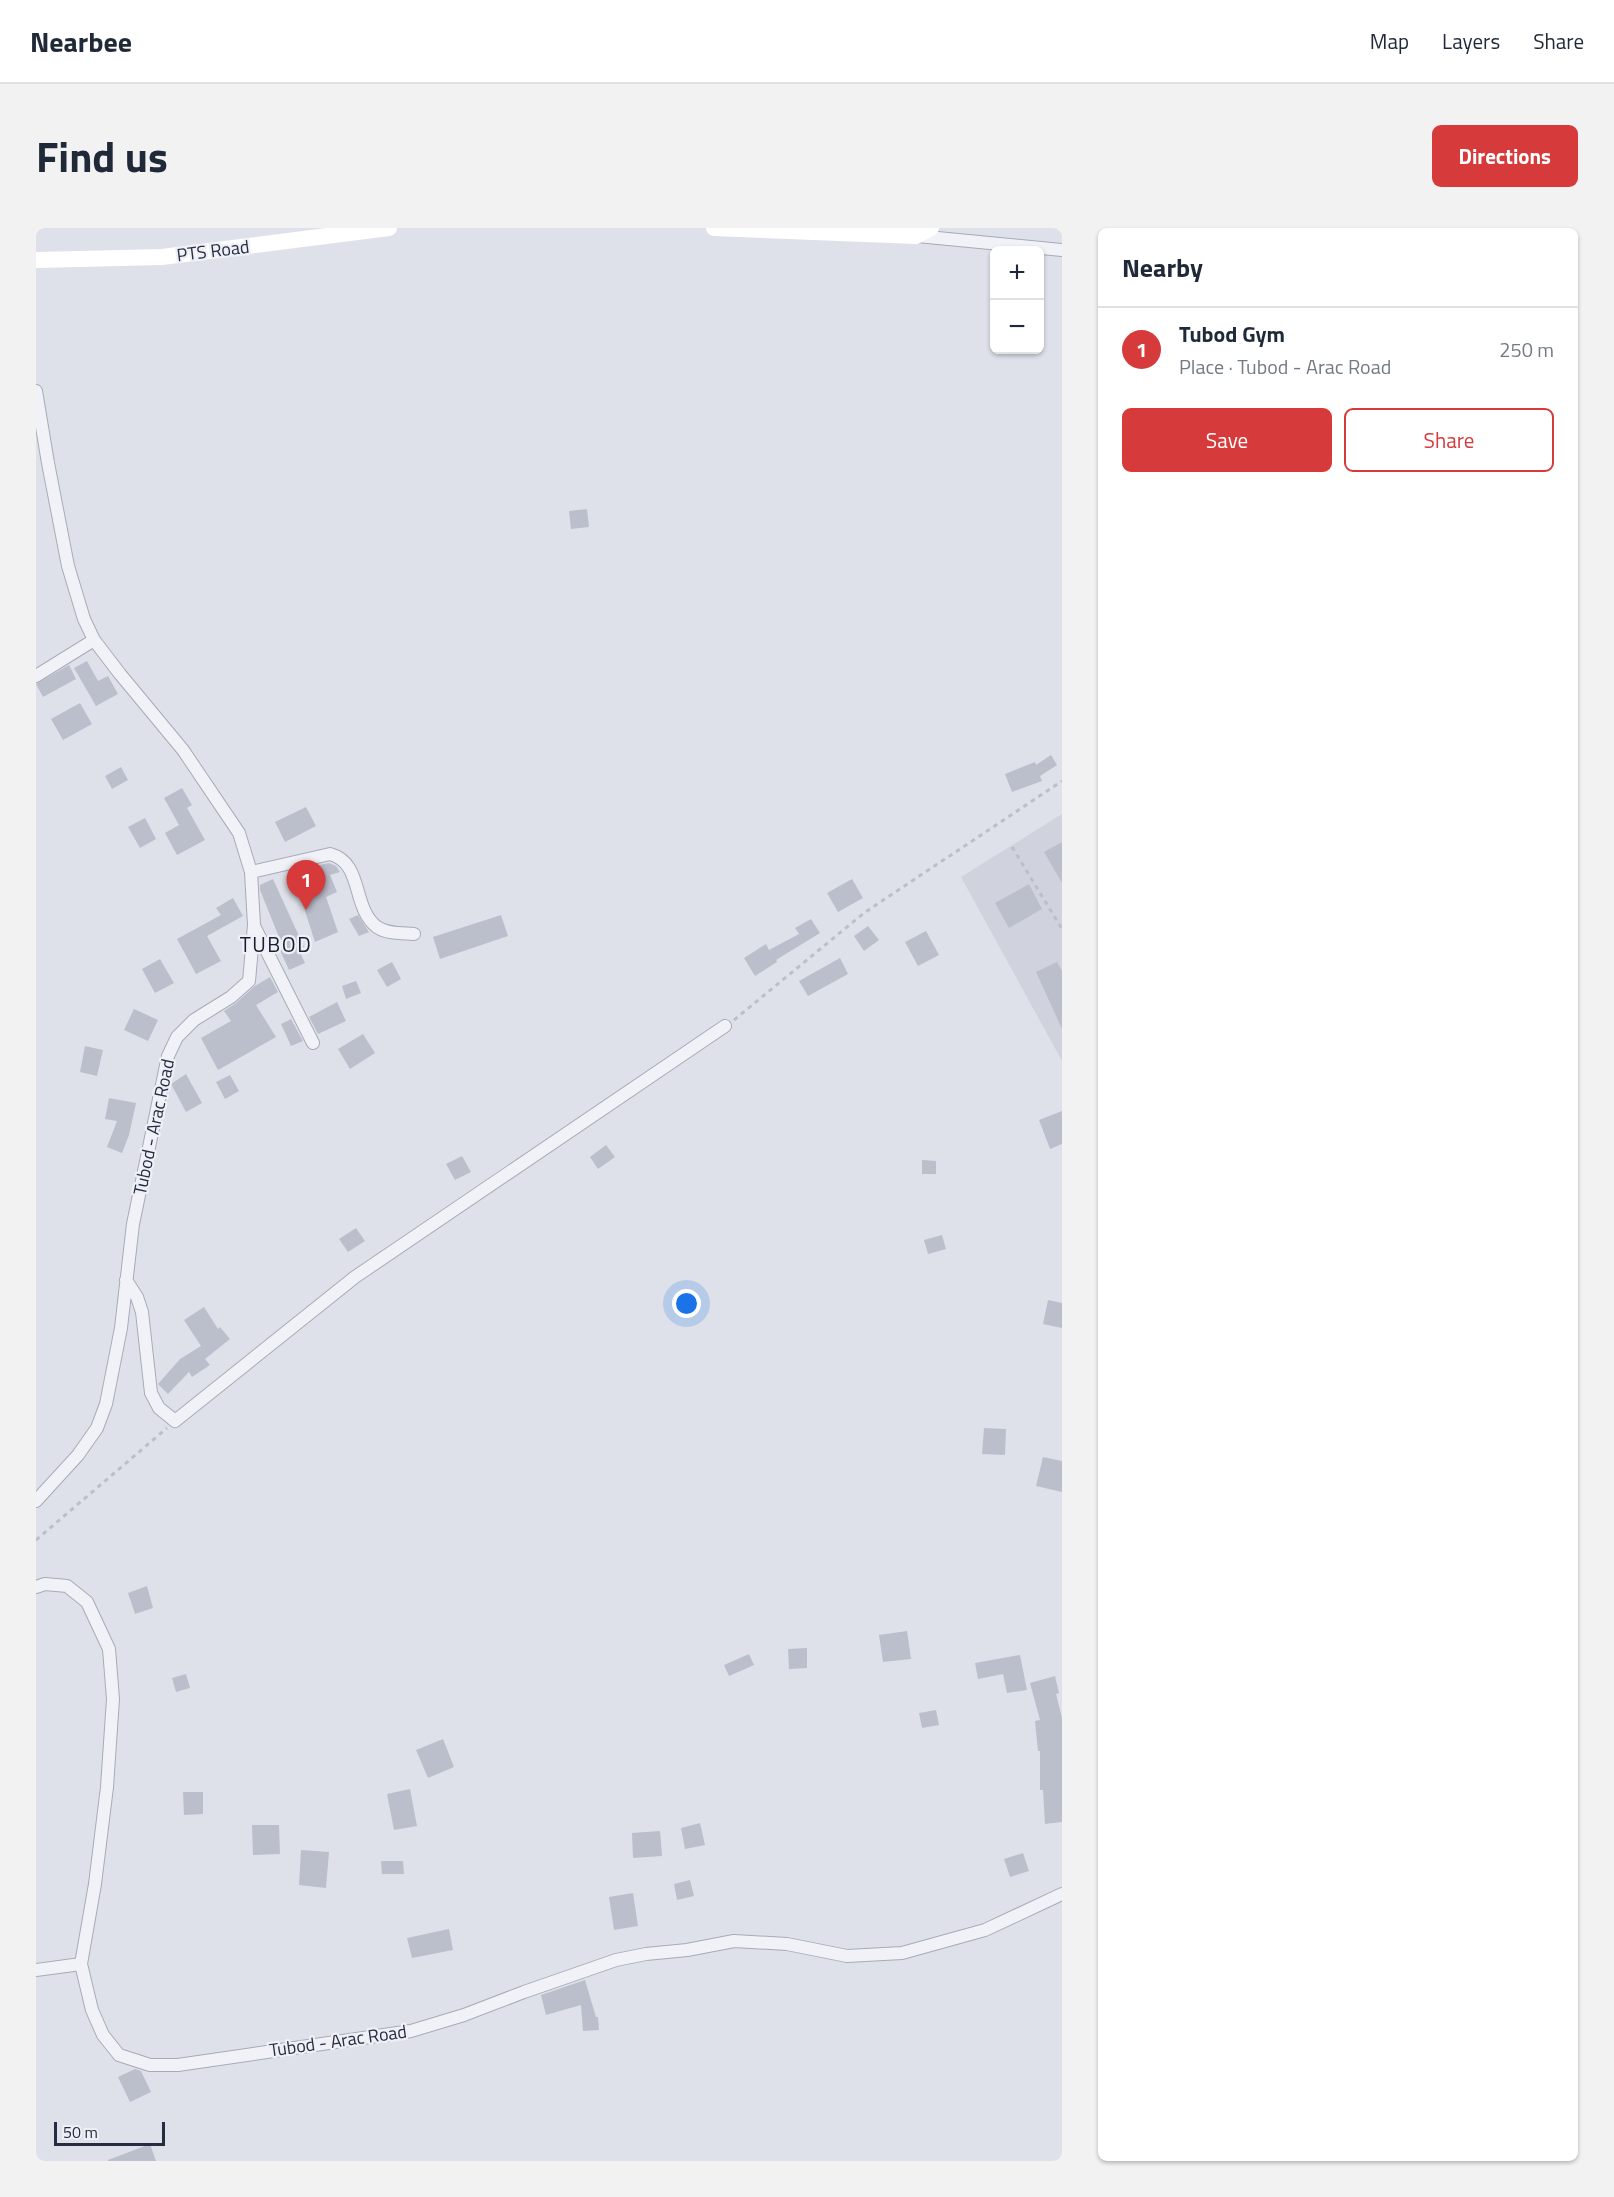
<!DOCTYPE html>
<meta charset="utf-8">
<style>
:root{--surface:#fff;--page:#f2f2f3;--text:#1f2937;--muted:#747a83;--line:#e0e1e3;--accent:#d73a3b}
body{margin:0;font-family:"Titillium Web",sans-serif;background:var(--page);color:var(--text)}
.controls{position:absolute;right:18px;top:18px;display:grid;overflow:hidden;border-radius:9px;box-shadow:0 2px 4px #0004}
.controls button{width:54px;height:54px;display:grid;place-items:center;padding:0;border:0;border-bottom:2px solid var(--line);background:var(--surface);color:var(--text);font:30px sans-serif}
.scale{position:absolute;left:18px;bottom:15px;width:111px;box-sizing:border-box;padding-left:6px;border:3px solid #262c41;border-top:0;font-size:16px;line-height:21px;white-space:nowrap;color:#262c41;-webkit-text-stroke:4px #eef0f6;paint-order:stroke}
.you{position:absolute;left:651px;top:1076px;width:21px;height:21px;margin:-15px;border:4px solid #fff;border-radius:50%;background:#1a73e8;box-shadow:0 0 0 9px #1a73e833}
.badge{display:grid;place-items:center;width:39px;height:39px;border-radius:50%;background:var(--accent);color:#fff;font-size:20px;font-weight:700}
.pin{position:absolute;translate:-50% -50px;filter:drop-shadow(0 2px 3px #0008)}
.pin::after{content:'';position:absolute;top:32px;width:21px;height:18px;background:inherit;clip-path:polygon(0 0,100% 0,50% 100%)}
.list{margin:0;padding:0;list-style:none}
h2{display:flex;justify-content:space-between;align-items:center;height:78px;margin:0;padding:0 24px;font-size:26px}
h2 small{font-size:20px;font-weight:400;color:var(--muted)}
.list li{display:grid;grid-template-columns:39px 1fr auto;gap:18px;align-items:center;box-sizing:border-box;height:84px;padding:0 24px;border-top:2px solid var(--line)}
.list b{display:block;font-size:22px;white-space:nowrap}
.list p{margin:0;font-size:20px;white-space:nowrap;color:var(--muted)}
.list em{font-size:20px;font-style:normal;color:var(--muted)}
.actions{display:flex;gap:12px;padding:18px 24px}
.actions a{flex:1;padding:14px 0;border:2px solid var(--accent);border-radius:9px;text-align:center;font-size:21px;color:var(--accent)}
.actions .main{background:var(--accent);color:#fff}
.map{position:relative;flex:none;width:1026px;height:1933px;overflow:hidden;border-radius:9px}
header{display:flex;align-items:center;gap:36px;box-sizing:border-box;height:84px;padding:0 30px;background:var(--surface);border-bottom:2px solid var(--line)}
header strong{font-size:28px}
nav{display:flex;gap:33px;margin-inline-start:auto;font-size:21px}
.intro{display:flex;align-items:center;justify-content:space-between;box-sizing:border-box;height:144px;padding:0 36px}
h1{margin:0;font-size:42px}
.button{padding:15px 27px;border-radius:9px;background:var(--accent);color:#fff;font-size:21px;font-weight:700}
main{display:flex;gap:36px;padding:0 36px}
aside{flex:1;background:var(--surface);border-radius:9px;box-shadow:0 2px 4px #0004}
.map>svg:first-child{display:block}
.built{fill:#d0d3de}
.building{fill:#bbbfcc}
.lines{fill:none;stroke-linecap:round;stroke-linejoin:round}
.street-casing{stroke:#a7abb7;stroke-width:14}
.path{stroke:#bcbfc8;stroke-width:3;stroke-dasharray:4.5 4.5;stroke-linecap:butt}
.street{stroke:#f1f2f7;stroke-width:12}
.secondary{stroke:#fff;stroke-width:16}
.labels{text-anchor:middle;stroke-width:4.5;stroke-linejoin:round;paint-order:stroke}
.street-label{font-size:18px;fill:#262c41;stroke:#eef0f6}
.quarter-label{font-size:21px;letter-spacing:1.5px;fill:#191d31;stroke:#eef0f6}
</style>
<header>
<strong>Nearbee</strong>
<nav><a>Map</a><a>Layers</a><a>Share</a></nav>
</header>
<div class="intro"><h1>Find us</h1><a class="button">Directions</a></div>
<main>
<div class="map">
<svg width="1026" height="1933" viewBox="0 0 1026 1933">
<rect width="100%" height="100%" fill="#dee1e9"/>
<path class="built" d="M1026 586V833L925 649Z"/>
<path class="building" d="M551 281 553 299 535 301 533 283Z
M51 433 62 453 72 448 82 466 60 478 38 440Z
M33 437 40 451 7 469 0 456Z
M44 475 56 496 27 512 15 491Z
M1015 527 1021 537 1004 548 1006 553 976 564 969 546 999 534 1000 537Z
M85 539 92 552 76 561 69 548Z
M146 560 156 577 151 580 169 612 141 627 129 605 143 597 128 570Z
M270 579 280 598 249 614 239 594Z
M109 590 120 611 104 620 92 599Z
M1026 614V655L1008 624Z
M293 635 300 638 304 644 294 647 301 664 290 669 302 704 279 714 256 643Z
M237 651 268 719 263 722 269 735 253 742 243 720 247 719 224 662V657Z
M816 651 827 670 802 684 791 665Z
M993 656 1006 681 973 700 959 675Z
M197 670 207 688 171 708 185 733 160 746 141 711 185 687 180 680Z
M322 687 333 704 323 708 313 691Z
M465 687 472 708 404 731 397 709Z
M775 691 784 705 740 732 741 734 719 748 708 730 730 716 733 722 763 706 759 700Z
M832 698 843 712 828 723 818 708Z
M890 703 903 727 882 738 869 714Z
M804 730 812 746 772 768 763 753Z
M124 731 138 755 119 765 106 741Z
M356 734 365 751 351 759 341 742Z
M1021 734 1026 743V801L1000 744Z
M234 749 242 764 220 777 240 809 182 842 165 810 195 793 188 783 200 775 219 758Z
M320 753 325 765 310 771 306 758Z
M301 774 310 793 282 806 273 789Z
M98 781 122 792 112 813 88 802Z
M255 791 267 813 255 818 245 796Z
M327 806 339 825 314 841 302 821Z
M49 818 67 822 61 848 44 844Z
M150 846 166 875 150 884 135 856Z
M194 847 203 863 189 871 180 854Z
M73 870 100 875 93 907 86 925 71 919 81 893 69 891Z
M1026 883V916L1014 921 1003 892Z
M570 917 579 929 562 941 554 929Z
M426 928 435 944 419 952 410 936Z
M886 932 900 933V946H886Z
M320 1000 329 1013 312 1024 303 1011Z
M906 1007 910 1021 892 1026 888 1012Z
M1012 1072 1026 1075V1100L1007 1096Z
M168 1079 182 1101 184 1099 194 1111 169 1131 174 1137 156 1149 153 1144 132 1166 122 1156 144 1131 165 1118 148 1092Z
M948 1200 970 1201 969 1227 946 1226Z
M1007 1229 1026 1233V1264L1000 1258Z
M111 1358 117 1380 99 1386 92 1365Z
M871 1403 875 1431 847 1434 843 1407Z
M771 1420V1440L753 1441 752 1421Z
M713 1426 718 1437 693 1448 688 1437Z
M984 1427 991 1462 971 1465 967 1446 942 1451 939 1435Z
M150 1446 154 1460 140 1464 136 1450Z
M1019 1448 1023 1465 1020 1466 1026 1490V1594L1009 1596 1007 1562H1004V1523H1002L999 1493 1004 1492 994 1455Z
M900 1482 903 1497 886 1500 883 1485Z
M407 1511 418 1539 392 1550 380 1522Z
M374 1561 381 1598 358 1602 351 1566Z
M147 1564H167V1586L148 1587Z
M664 1595 669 1617 649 1621 645 1600Z
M216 1597H243L244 1626 217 1627Z
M624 1603 626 1628 597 1630 596 1605Z
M265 1622 293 1624 290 1660 263 1657Z
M987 1625 993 1643 974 1649 968 1631Z
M345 1633H367L368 1646H346Z
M654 1652 658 1668 641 1672 638 1656Z
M597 1665 602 1698 578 1702 573 1669Z
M413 1701 417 1722 376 1730 371 1710Z
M549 1752 560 1789H562L563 1802 547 1803 545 1777 510 1787 505 1767Z
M99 1841 105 1843 115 1864 94 1874 82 1849Z
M114 1916 120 1933H72V1932Z"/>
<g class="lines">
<defs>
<path id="street" d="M881 8 1026 22
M0 163 12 235 32 338 48 391 58 412 84 446 147 522 203 605 215 644 218 697 213 753 195 769 158 792 141 809 132 828 97 996 85 1100 70 1176 61 1200 42 1227 0 1273
M0 448 58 412
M215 644 294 626C328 635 315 679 341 699 351 706 366 705 378 706
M218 698 277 815
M90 1052 101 1069 106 1084 115 1165 123 1180 139 1193 319 1049 689 798
M0 1359 9 1356 31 1358 51 1374 73 1421 77 1471 71 1559 59 1656 45 1736 56 1782 67 1807 83 1827 114 1837H142L375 1803 428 1787 488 1764 580 1732 610 1726 651 1722 698 1713 751 1716 811 1728 866 1725 949 1702 1026 1666
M0 1742 45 1736"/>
</defs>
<use href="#street" class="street-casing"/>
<path class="path" d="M976 619 1026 701
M698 792 828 685 1026 553
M0 1312 131 1200"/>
<use href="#street" class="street"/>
<path class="secondary" d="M678 0 880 8 895 0
M0 32 126 29 353 0"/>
</g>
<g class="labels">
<g class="street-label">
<text transform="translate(177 23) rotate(-7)" y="6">PTS Road</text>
<text transform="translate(118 899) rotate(-78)" y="6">Tubod - Arac Road</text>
<text transform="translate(302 1813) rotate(-8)" y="6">Tubod - Arac Road</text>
</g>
<g class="quarter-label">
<text x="240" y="724">TUBOD</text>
</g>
</g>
</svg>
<div class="controls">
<button>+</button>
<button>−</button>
</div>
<div class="scale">50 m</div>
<div class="you"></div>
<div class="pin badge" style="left:270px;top:682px">1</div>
</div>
<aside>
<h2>Nearby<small></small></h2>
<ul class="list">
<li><span class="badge">1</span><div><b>Tubod Gym</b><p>Place · Tubod - Arac Road</p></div><em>250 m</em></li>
</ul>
<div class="actions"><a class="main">Save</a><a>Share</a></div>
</aside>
</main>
